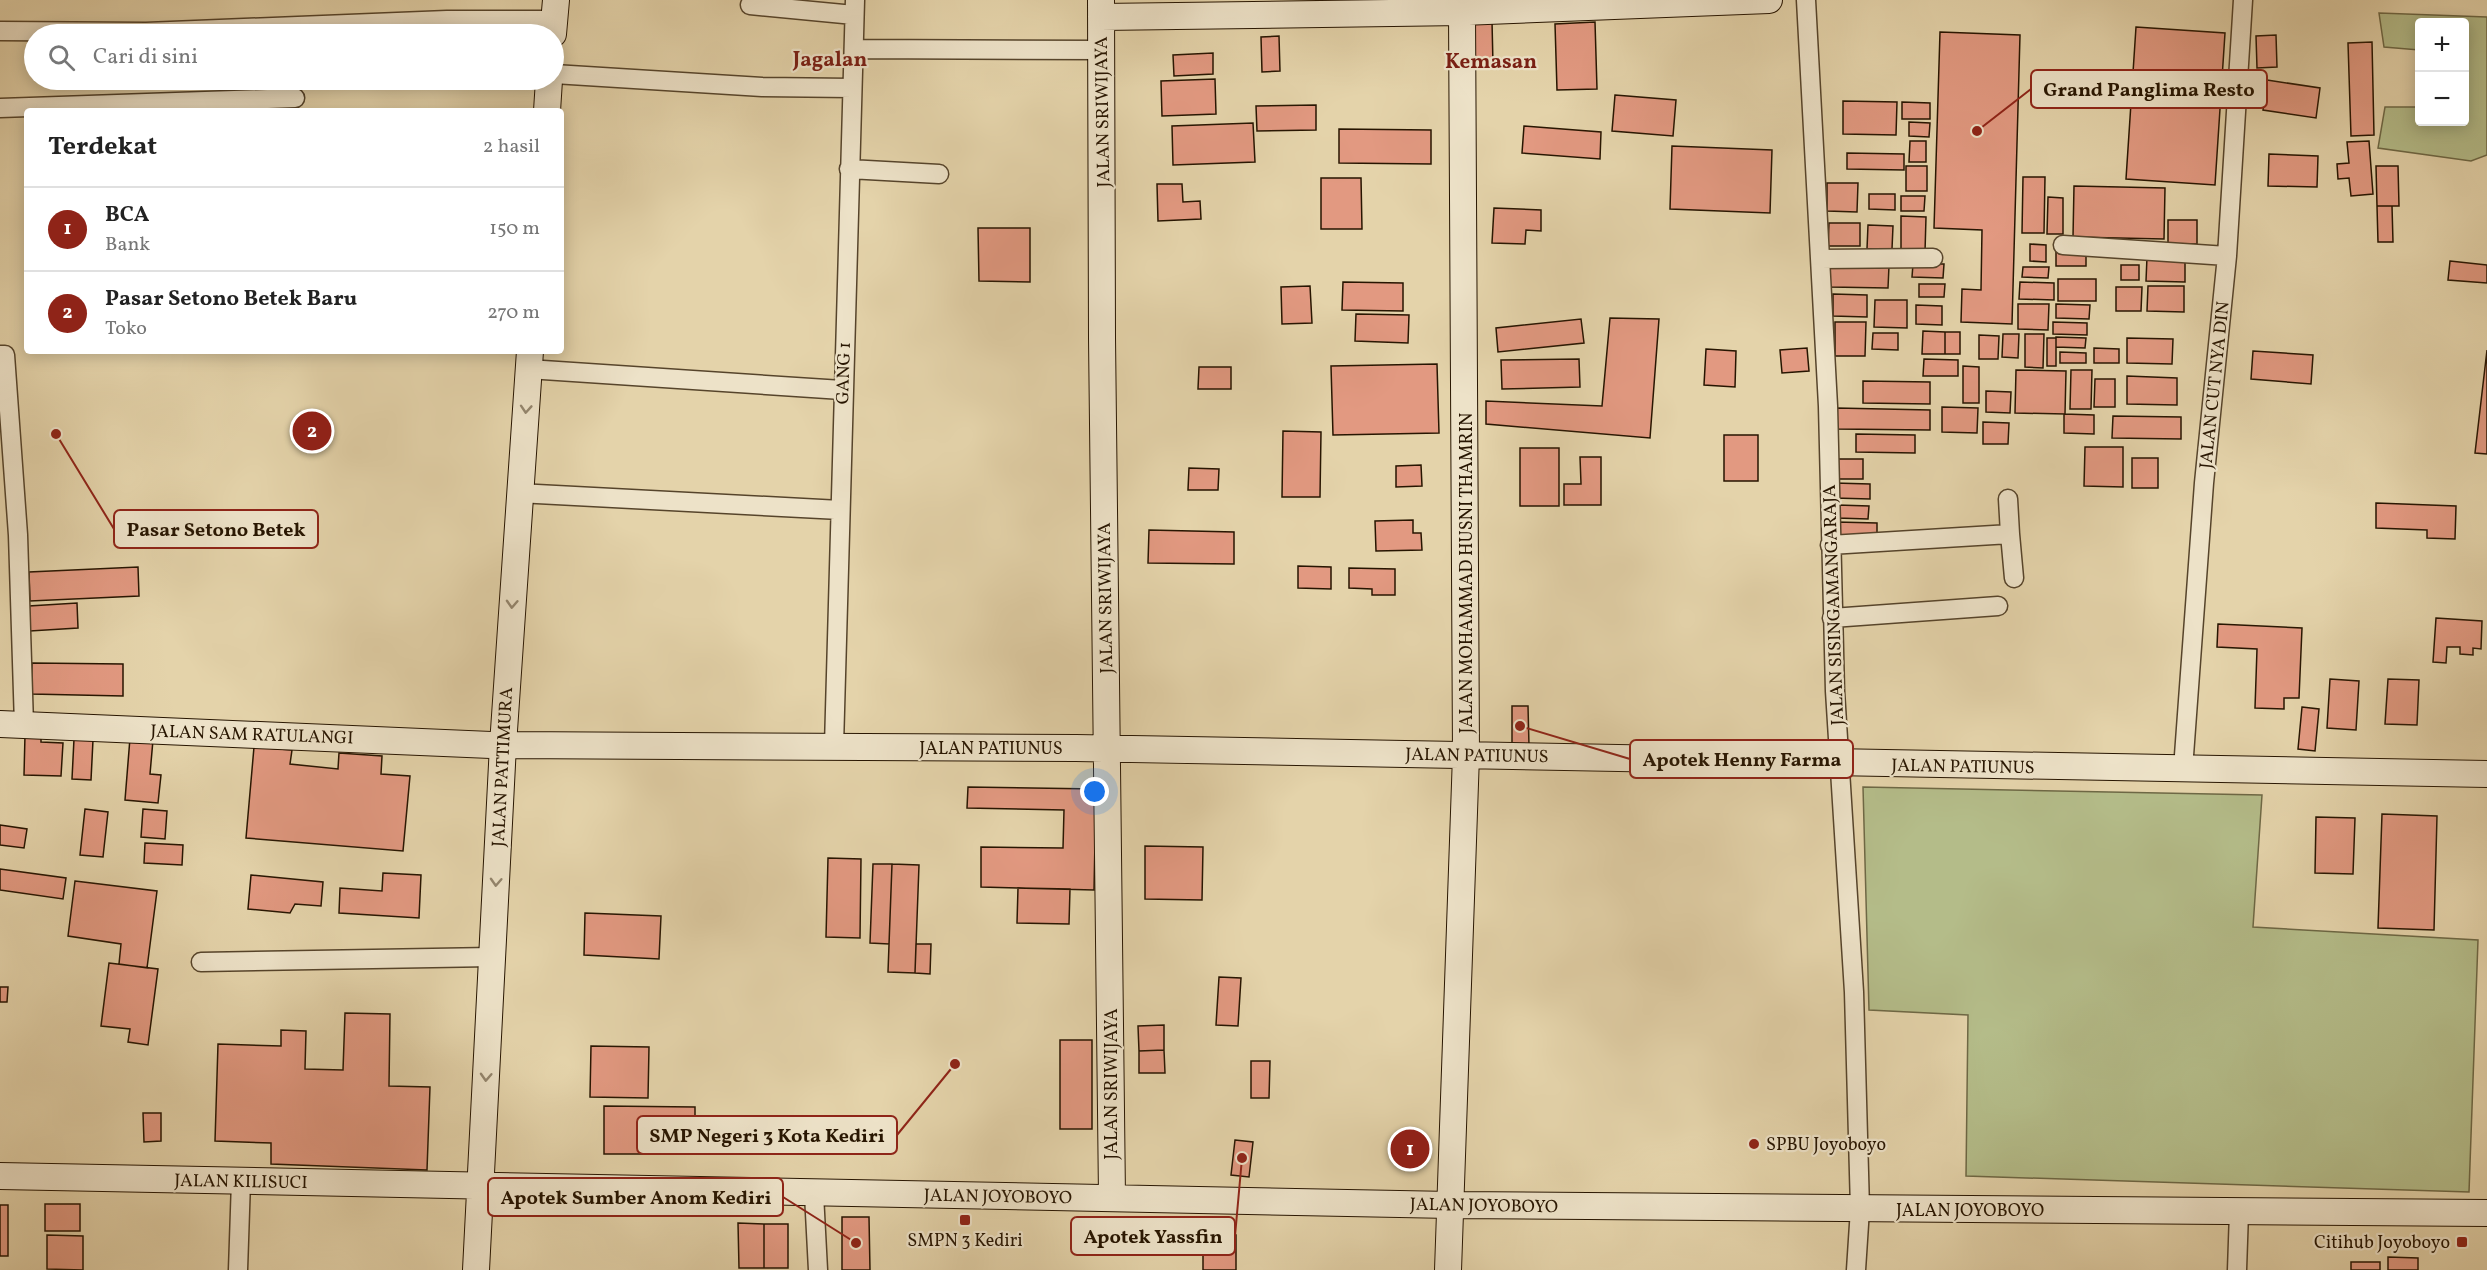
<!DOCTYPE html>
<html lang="id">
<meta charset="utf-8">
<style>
:root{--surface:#fff;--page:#f6f6f6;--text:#222;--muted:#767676;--line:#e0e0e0;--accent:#8f2418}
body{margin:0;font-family:Vollkorn,serif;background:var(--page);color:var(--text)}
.controls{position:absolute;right:18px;top:18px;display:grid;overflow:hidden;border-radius:6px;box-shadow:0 3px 15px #0003}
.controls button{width:54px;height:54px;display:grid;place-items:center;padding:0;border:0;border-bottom:2px solid var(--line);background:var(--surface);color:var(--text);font:30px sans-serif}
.you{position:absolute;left:1095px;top:792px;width:21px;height:21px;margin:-15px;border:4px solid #fff;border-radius:50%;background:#1a73e8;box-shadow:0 0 0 9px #1a73e833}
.badge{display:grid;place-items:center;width:39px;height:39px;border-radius:50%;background:var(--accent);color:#fff;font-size:20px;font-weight:700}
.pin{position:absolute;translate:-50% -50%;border:3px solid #fff;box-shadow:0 2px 6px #0006}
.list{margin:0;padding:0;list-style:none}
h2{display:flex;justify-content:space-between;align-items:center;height:78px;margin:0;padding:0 24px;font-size:26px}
h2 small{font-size:20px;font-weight:400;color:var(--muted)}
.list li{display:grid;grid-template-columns:39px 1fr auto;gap:18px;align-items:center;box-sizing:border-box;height:84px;padding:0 24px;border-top:2px solid var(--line)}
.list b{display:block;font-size:22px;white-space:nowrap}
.list p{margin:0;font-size:20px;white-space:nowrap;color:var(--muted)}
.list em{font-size:20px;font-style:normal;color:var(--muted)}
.icon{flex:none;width:33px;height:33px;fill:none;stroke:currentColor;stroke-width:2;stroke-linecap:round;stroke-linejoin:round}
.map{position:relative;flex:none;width:2487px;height:1270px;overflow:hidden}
.search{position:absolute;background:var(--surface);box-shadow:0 3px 15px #0003;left:24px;top:24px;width:540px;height:66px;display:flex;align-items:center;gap:15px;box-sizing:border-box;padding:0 21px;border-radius:33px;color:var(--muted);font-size:22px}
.panel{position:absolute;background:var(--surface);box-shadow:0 3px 15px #0003;left:24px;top:108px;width:540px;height:246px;border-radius:6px}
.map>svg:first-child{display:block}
.green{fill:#b4bc89;stroke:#6e6845;stroke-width:1.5}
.building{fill:#e29981;stroke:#271501;stroke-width:1.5}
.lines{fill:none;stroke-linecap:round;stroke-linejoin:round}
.street-casing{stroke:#56442b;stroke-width:21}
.secondary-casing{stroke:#271501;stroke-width:28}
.street{stroke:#ede2c8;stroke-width:18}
.secondary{stroke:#ede2c8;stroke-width:26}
.oneway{stroke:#94866e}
.poi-dot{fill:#8f2418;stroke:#ede2c8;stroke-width:2}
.labels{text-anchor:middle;stroke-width:4.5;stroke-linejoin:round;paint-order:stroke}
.street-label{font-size:18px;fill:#271501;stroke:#ede2c8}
.poi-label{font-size:18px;fill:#271501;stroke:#ede2c8;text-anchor:start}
.quarter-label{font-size:21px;font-weight:bold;fill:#7a1f14;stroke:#ede2c8}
.leader{fill:none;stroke:#8f2418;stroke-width:2}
.callout-dot{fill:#8f2418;stroke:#ede2c8;stroke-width:2}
.callout{fill:#ede2c8;stroke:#8f2418;stroke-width:2}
.callout-label{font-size:20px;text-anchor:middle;font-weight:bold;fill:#271501}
</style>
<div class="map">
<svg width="2487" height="1270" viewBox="0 0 2487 1270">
<rect width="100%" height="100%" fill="#e4d3aa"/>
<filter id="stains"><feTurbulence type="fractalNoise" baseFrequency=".00333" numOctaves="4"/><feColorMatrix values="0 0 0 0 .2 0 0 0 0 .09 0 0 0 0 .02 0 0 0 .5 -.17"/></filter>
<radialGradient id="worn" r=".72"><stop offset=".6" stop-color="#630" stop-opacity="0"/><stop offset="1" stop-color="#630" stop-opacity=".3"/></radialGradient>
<path class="green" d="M2379 13 2487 17V155L2471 161 2378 148 2385 107H2418L2419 96 2420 122H2464V22H2420L2419 50 2384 47Z
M1863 787 2262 795 2253 927 2478 940 2469 1192 1966 1176 1968 1015 1869 1010Z"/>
<path class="building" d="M1492 21 1493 65 1468 66 1467 22Z
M1595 22 1597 89 1557 90 1555 24Z
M2136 27 2225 33 2215 185 2126 179Z
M1940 32 2020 35 2012 324 1961 322 1962 289 1981 290 1982 230 1934 228Z
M2276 35 2277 67 2257 68 2256 36Z
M1279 36 1280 71 1262 72 1261 37Z
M2372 42 2374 135 2351 136 2348 43Z
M1213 53V74L1174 76 1173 55Z
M1215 79 1216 114 1162 116 1161 81Z
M2267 80 2320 88 2316 118 2263 110Z
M1615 95 1676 100 1673 136 1612 131Z
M1843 101 1897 102 1896 135 1843 134Z
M1902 102 1930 103V119H1902Z
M1316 105V130L1257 131 1256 106Z
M1909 122 1930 123 1929 137 1909 136Z
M1253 123 1255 162 1173 165 1172 126Z
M1524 126 1601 132 1600 159 1522 153Z
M1339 129 1431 130V164L1339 163Z
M1910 141H1926V162H1909Z
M2369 141 2373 194 2351 196 2349 178 2338 179 2337 164 2349 163 2347 142Z
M1672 146 1772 150 1770 213 1670 209Z
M1847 153 1904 154V170L1847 169Z
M2269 154 2318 156 2317 187 2268 186Z
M1906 166H1927V191H1906Z
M2376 166H2398L2399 206H2377Z
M2023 177H2045L2044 233H2022Z
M1321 178H1361L1362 229H1321Z
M1827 183H1858L1857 212 1827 211Z
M1157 184H1182L1183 202 1200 201 1201 219 1158 221Z
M2074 186 2165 188 2164 239 2073 237Z
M1869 194H1895V210L1869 209Z
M1901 196H1925L1924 211H1901Z
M2048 197 2063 198V234H2047Z
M2377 206H2392L2393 242H2378Z
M1494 208 1541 210V231L1526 230 1525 244 1492 243Z
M1901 216 1926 217 1925 252 1901 251Z
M2168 220H2197V244H2168Z
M1829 223H1860V246H1828Z
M1868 225 1893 226 1892 249H1867Z
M978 228H1030V282L979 281Z
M2030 244 2046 245V262L2030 261Z
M2056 251H2086V266H2056Z
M2147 257H2185V282L2146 281Z
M2450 261 2487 265V283L2448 280Z
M1913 264H1944L1943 278 1912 277Z
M1830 265 1889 266 1888 288 1830 287Z
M2121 265H2139V280H2121Z
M2023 267H2049L2048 278 2022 277Z
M2058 279H2096V301H2058Z
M1343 282 1403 283V311L1342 310Z
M2020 282 2054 283V300L2019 299Z
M1919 284H1945L1944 297H1919Z
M1310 286 1312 323 1282 324 1281 287Z
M2148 286H2184V312L2147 311Z
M2116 287H2142L2141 311H2116Z
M1833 294 1867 295V317L1833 316Z
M1875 300H1907V328L1874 327Z
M2018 304H2049L2048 330 2018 329Z
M2056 304 2090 305 2089 319 2056 318Z
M1916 305 1942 306V325L1916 324Z
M1356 314 1409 315 1408 343 1355 341Z
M1610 318 1659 319 1650 438 1486 424V401L1602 406Z
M1581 319 1584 343 1498 352 1496 328Z
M1835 322H1866L1865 356H1835Z
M2053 322 2087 323V335L2053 334Z
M1923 331 1945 332V354H1922Z
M1945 332H1960V354H1945Z
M1873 333H1898V350L1872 349Z
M2003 334H2019L2018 358 2002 357Z
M2025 334H2044L2043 368 2025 367Z
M1979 335 1999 336 1998 359H1979Z
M2056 337 2086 338 2085 348 2056 347Z
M2047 338H2056V366H2047Z
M2127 338 2173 339 2172 364 2127 363Z
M1807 348 1809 371 1782 373 1780 350Z
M2094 348 2119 349V363H2094Z
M1706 349 1736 351 1735 387 1704 385Z
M2487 350V454L2475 453Z
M2253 351 2313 355 2311 384 2251 379Z
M2060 352 2086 353V363H2060Z
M1579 359 1580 387 1502 389 1501 360Z
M1924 359 1958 360V376H1923Z
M1437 364 1439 433 1333 435 1331 366Z
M1963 366 1979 367V403H1963Z
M1199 367H1231V389H1198Z
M2016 370 2066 371 2065 414 2015 413Z
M2071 370H2092L2091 409H2070Z
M2127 376 2177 378V405L2127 404Z
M2095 379H2115V407H2094Z
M1863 381 1930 382V404L1863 403Z
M1986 391 2011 392 2010 413 1986 412Z
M1942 407 1978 408 1977 433 1942 432Z
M1836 408 1930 410V430L1836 429Z
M2064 414 2094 415V434L2064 433Z
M2113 416 2181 417V439L2112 438Z
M1983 422 2009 423 2008 444H1983Z
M1283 431 1321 432 1320 497H1282Z
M1856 434 1915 435V453L1856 452Z
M1724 435H1758V481H1724Z
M2085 447H2123V487L2084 486Z
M1520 448H1559V506H1520Z
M1580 457H1601V505H1564V484H1581Z
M2132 458H2158V488H2132Z
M1833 459H1863V479H1833Z
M1421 465 1422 486 1396 487V466Z
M1189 468 1219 469 1218 490H1188Z
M1834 483 1870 484V499L1834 498Z
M2376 503 2456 506 2455 539 2427 538V530L2376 528Z
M1837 505 1869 506 1868 519 1837 518Z
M1413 520V533H1421L1422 550 1376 551 1375 521Z
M1836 522 1877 523V539L1836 538Z
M1149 530 1234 532V564L1148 563Z
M1298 566 1331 567V589L1298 588Z
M138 567 139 596 30 601 29 572Z
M1349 568 1395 569V595H1372V589L1349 588Z
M77 603 78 628 30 631 29 606Z
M2436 618 2482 621 2481 649 2473 648V655L2460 654V647H2447L2446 663 2433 662Z
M2218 624 2302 628 2299 698H2284V709L2255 708 2257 649 2217 647Z
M32 663 123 664V696L31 694Z
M2330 679 2359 681 2356 730 2327 728Z
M2388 679 2419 680 2417 725 2385 724Z
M1512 706H1528L1529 746 1512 747Z
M2302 707 2319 709 2315 751 2298 749Z
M25 735H41V742L63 743 61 776 24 775Z
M130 738 153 740 150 774 161 775 158 803 125 800Z
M74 739 93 740 91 780 72 779Z
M254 747 292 750 290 764 338 769 339 753 382 756 381 774 410 776 403 851 246 838Z
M968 787 1096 789 1094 890 981 887V847L1063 848 1064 810 967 808Z
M85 809 108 812 103 857 80 855Z
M143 809 167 811 165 839 141 837Z
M2382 814 2437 816 2434 930 2378 928Z
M2316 817 2355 818 2353 874 2315 873Z
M0 825 27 829 24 848 0 845Z
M145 843 183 845 182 865 144 863Z
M1145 846 1203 847 1202 900 1145 899Z
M828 858 861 859 860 938 826 937Z
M873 864H892L889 944 870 943Z
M892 864 919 865 915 973 888 972Z
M0 869 66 878 63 899 0 890Z
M383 873 421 875 419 918 339 913 340 888 382 891Z
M251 875 323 882 321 906 295 904 290 913 248 909Z
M75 881 157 891 147 968 119 964 121 944 68 936Z
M1018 888 1070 889 1069 924 1017 923Z
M585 913 661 916 659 959 584 955Z
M916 944H931L930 974 915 973Z
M109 963 158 969 148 1045 128 1042 130 1029 101 1026Z
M1219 977 1241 978 1238 1026 1216 1025Z
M0 987H8L7 1002H0Z
M345 1013 390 1014 389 1086 430 1087 427 1170 271 1164V1143L215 1141 218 1044 281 1046V1030L306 1031 305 1069 343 1070Z
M1164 1025V1050L1139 1051 1138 1026Z
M1060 1040H1092V1129H1060Z
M591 1046 649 1047 648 1098 590 1097Z
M1164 1050 1165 1073H1139V1051Z
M1251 1061H1270L1269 1098H1251Z
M604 1106 695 1107V1154H604Z
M143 1113H161V1141L144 1142Z
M1235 1140 1253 1142 1249 1177 1231 1175Z
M45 1204H80V1231H45Z
M0 1205H8V1256H0Z
M842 1217H869L870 1270H842Z
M738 1223 764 1224V1268H739Z
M764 1224H788V1268H764Z
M47 1235 83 1236V1270L47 1269Z
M1203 1235H1236V1270H1203Z
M2388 1257 2418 1258V1270H2388Z
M2351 1262H2380V1270H2351Z"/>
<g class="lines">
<defs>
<path id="street" d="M1806 0 1828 406 1835 691 1854 992 1860 1209 1856 1270
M750 5 854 15
M0 31 146 32 447 20H554
M854 49 1102 50
M554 74 762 87 852 88
M0 108 295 98
M849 169 939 174
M2063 245 2227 256
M1820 259 1933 258
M0 355H5L18 535 24 725
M528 369 842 390
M518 493 840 510
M2010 534 2014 578
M1830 545 2010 534 2008 499
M1832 618 1998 606
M834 746 855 0
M2183 769 2204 483 2227 256 2243 0
M201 962 492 957
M814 1194 818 1270
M238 1270 241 1181
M2237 1270 2239 1212"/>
<path id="secondary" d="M1101 0 1102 338 1112 1197
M1101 17 1462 12 1769 0
M553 34 556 0
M547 111 549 80
M0 724 491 745 1076 748 2487 774
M0 1176 1451 1205 2487 1213
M476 1270 503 745 530 351
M1448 1270 1466 755 1462 12"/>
</defs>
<use href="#street" class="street-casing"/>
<use href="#secondary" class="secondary-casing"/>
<use href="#street" class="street"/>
<use href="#secondary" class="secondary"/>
</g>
<defs><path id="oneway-chevron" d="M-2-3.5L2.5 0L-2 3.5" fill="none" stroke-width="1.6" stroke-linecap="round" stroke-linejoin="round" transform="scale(1.5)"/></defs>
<g class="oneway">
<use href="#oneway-chevron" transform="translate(526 409) rotate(94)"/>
<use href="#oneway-chevron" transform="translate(512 604) rotate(93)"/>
<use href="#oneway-chevron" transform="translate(496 882) rotate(93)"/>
<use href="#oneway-chevron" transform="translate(486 1077) rotate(93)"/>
</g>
<g class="poi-dot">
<circle cx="1754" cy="1144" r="6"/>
<rect x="959" y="1214" width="12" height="12" rx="3"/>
<rect x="2456" y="1236" width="12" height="12" rx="3"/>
</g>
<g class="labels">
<g class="street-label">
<text transform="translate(1102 112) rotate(-91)" y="6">JALAN SRIWIJAYA</text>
<text transform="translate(843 373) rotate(-88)" y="6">GANG 1</text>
<text transform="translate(2214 385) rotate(-84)" y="6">JALAN CUT NYA DIN</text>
<text transform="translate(1466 573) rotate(-90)" y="6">JALAN MOHAMMAD HUSNI THAMRIN</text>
<text transform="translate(1105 598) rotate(-91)" y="6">JALAN SRIWIJAYA</text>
<text transform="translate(1833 605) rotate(-92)" y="6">JALAN SISINGAMANGARAJA</text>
<text transform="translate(252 734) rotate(2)" y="6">JALAN SAM RATULANGI</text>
<text x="991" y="754">JALAN PATIUNUS</text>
<text transform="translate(1477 755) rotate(1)" y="6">JALAN PATIUNUS</text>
<text transform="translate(1963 766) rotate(1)" y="6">JALAN PATIUNUS</text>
<text transform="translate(502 767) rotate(-87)" y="6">JALAN PATTIMURA</text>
<text transform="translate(1111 1084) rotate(-90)" y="6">JALAN SRIWIJAYA</text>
<text transform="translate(241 1181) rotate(1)" y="6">JALAN KILISUCI</text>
<text transform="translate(998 1196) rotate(1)" y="6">JALAN JOYOBOYO</text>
<text transform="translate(1484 1205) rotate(1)" y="6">JALAN JOYOBOYO</text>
<text x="1970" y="1216">JALAN JOYOBOYO</text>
</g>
<g class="poi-label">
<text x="1766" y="1150">SPBU Joyoboyo</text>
<text x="965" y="1246" text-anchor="middle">SMPN 3 Kediri</text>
<text x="2450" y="1248" text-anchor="end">Citihub Joyoboyo</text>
</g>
<g class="quarter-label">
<text x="830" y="66">Jagalan</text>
<text x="1491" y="68">Kemasan</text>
</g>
</g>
<path class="leader" d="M1977 131L2031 89M56 434L114 529M1520 726L1630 759M955 1064L897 1135M856 1243L783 1197M1242 1158L1235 1236"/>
<g class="callout-dot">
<circle cx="1977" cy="131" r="6"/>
<circle cx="56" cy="434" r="6"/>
<circle cx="1520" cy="726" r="6"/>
<circle cx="955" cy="1064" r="6"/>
<circle cx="856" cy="1243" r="6"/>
<circle cx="1242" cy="1158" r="6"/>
</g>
<g class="callout">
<rect x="2031" y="70" width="236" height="38" rx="6"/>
<rect x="114" y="510" width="204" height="38" rx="6"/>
<rect x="1630" y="740" width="223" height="38" rx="6"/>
<rect x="637" y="1116" width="260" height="38" rx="6"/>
<rect x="488" y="1178" width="295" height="38" rx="6"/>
<rect x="1071" y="1217" width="164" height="38" rx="6"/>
</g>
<g class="callout-label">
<text x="2149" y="96">Grand Panglima Resto</text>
<text x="216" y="536">Pasar Setono Betek</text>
<text x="1742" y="766">Apotek Henny Farma</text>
<text x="767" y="1142">SMP Negeri 3 Kota Kediri</text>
<text x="636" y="1204">Apotek Sumber Anom Kediri</text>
<text x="1153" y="1243">Apotek Yassfin</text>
</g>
<rect width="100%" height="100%" filter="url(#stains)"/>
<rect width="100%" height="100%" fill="url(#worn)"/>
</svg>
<div class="controls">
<button>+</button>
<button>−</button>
</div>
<div class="you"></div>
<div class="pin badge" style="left:1410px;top:1149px">1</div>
<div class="pin badge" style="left:312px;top:431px">2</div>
<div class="search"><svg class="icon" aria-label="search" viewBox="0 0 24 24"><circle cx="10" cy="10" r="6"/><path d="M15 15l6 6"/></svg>Cari di sini</div>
<section class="panel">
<h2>Terdekat<small>2 hasil</small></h2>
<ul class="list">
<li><span class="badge">1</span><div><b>BCA</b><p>Bank</p></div><em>150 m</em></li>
<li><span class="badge">2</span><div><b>Pasar Setono Betek Baru</b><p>Toko</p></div><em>270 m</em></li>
</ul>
</section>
</div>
